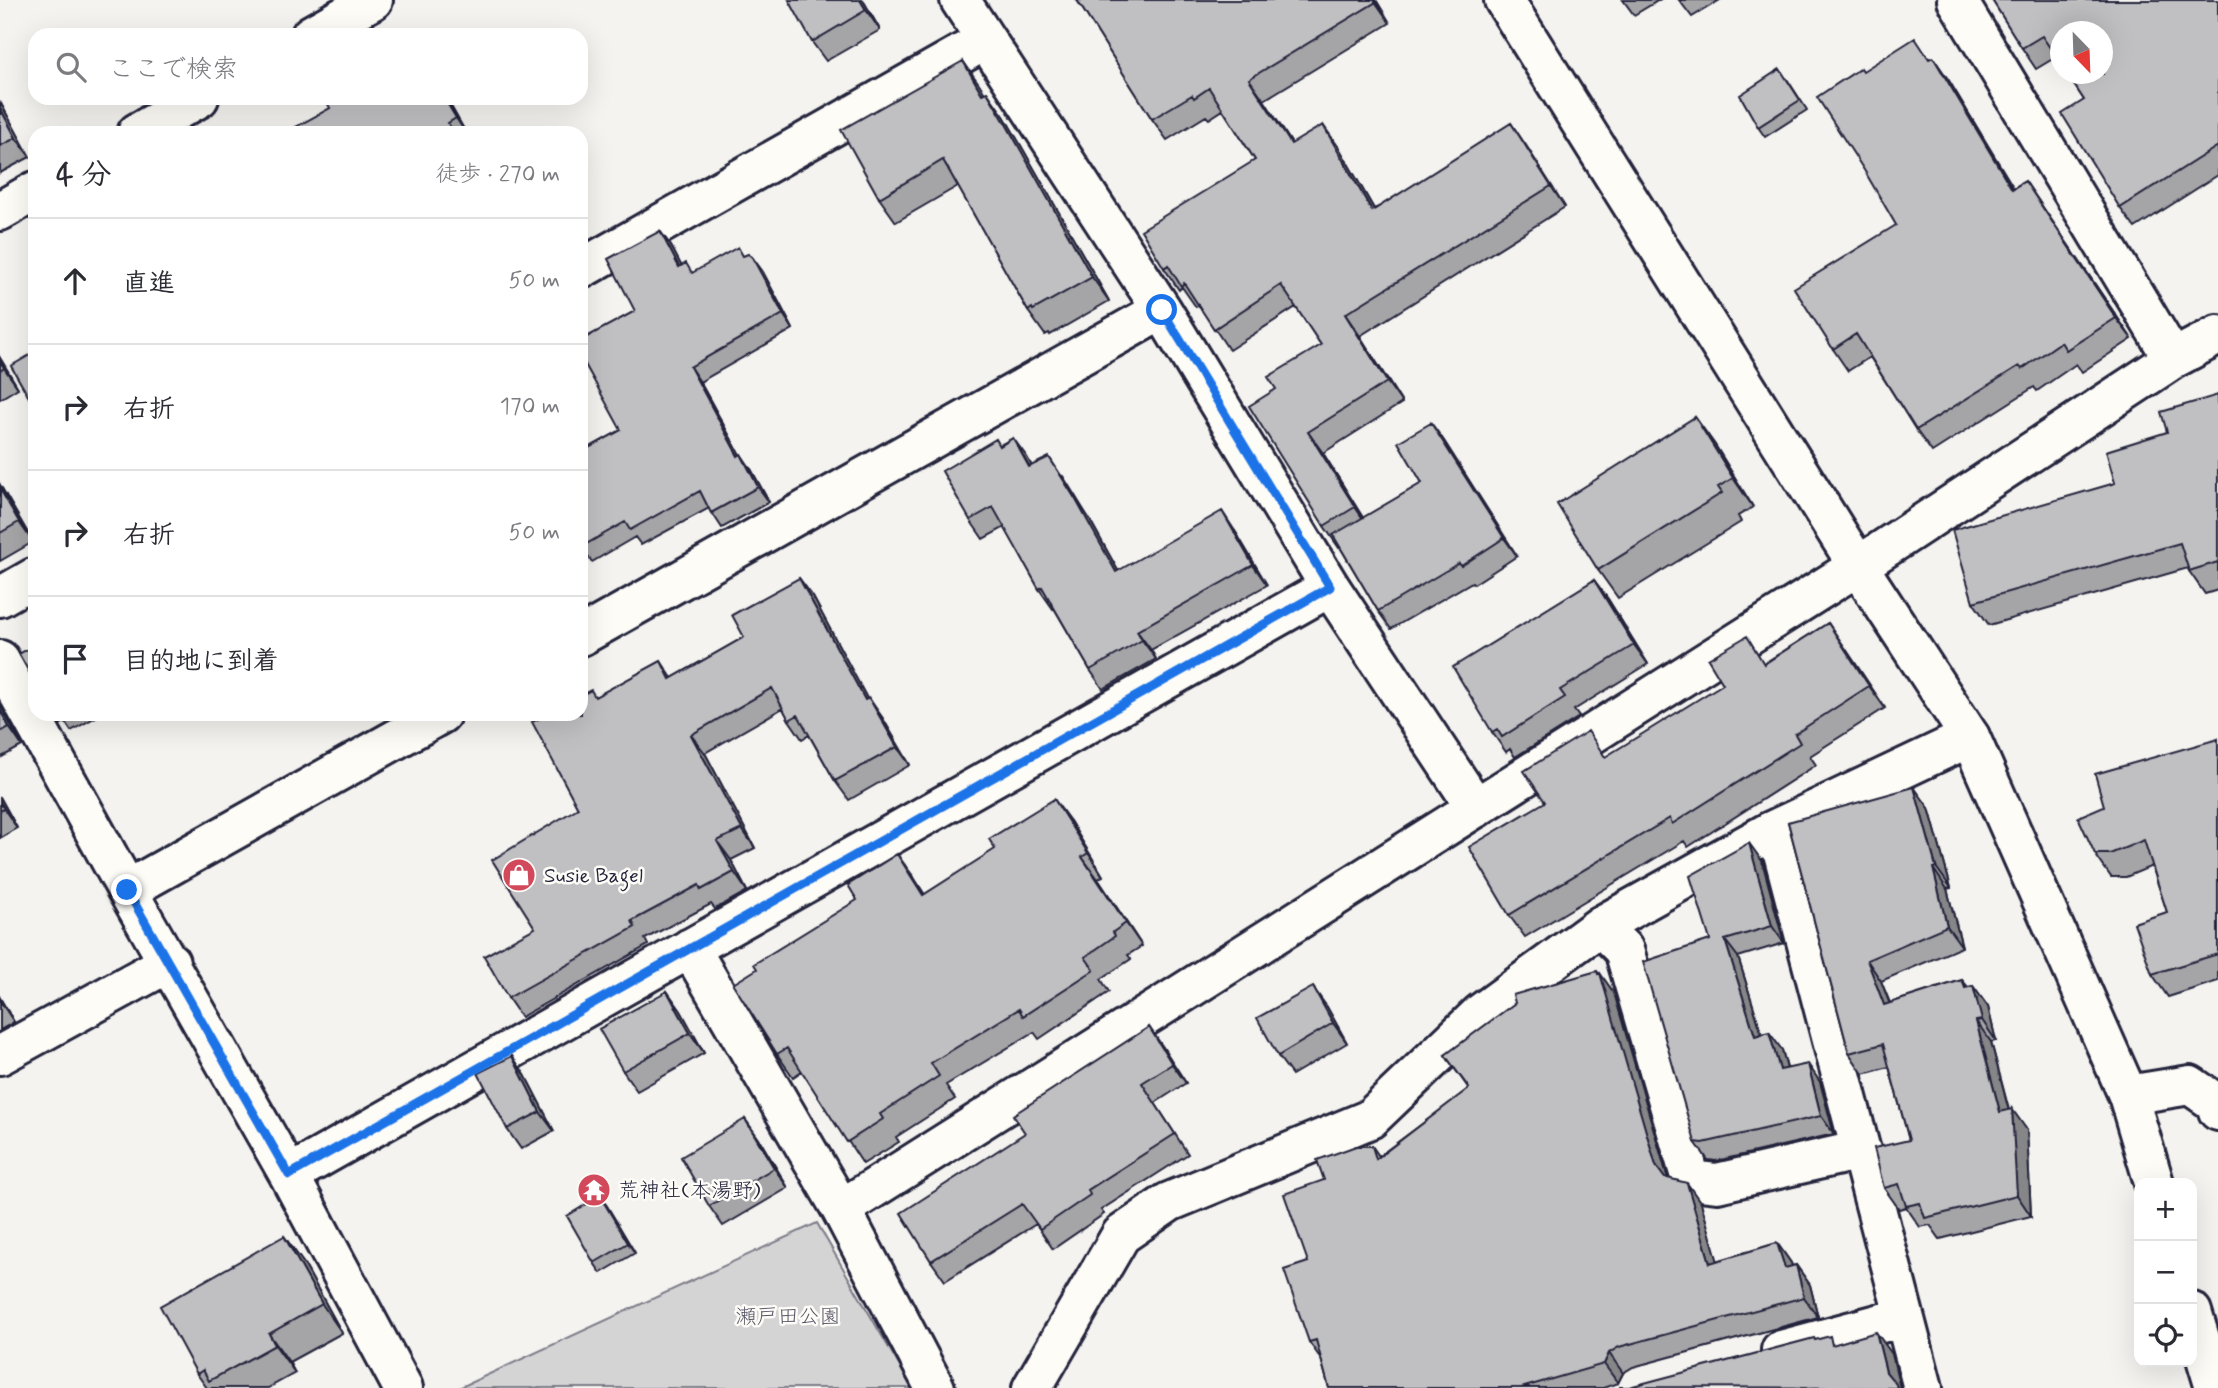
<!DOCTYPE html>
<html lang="ja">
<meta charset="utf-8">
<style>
:root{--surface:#fff;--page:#f2f2f3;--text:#2b2b33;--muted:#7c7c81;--line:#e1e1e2}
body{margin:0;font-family:Mynerve,"Klee One",sans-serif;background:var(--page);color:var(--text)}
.controls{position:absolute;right:21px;bottom:21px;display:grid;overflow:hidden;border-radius:14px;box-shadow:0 7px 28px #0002}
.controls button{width:63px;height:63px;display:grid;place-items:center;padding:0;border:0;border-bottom:2px solid var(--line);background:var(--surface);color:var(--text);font:35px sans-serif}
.compass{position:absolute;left:2050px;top:21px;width:63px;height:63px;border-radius:50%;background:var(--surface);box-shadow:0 7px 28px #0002;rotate:157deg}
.stop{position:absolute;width:21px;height:21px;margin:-16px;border:5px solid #1a73e8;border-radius:50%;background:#fff}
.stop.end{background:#1a73e8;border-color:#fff;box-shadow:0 2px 7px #0008}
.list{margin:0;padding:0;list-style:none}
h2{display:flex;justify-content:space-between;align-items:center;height:91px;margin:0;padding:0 28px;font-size:30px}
h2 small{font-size:23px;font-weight:400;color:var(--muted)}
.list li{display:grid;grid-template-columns:46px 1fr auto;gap:21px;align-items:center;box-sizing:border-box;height:126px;padding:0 28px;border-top:2px solid var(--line)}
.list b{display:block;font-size:26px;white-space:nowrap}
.list em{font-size:23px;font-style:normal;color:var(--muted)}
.icon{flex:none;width:38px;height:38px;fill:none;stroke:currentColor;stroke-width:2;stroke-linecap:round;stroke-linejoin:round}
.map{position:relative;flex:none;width:2218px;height:1388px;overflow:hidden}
.search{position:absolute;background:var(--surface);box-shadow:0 7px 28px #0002;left:28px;top:28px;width:560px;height:77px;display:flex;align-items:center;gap:18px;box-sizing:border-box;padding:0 24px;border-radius:21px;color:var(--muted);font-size:26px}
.panel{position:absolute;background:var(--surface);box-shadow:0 7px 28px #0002;left:28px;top:126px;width:560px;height:595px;border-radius:21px}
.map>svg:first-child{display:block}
.green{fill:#d5d4d5;stroke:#7c7b88;stroke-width:2}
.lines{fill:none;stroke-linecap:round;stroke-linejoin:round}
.minor-casing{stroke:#22223b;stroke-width:44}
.tertiary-casing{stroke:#22223b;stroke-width:44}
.minor{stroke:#fdfcf7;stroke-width:38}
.tertiary{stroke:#fdfcf7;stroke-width:38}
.wall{fill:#a5a4a7;stroke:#22223b;stroke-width:2}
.shaded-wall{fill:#868688;stroke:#22223b;stroke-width:2}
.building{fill:#c0bfc2;stroke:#22223b;stroke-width:2}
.route{stroke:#1a73e8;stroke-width:9}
.labels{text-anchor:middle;stroke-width:5;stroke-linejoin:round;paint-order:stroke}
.poi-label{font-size:21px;fill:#22223b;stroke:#fdfcf7;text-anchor:start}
.park-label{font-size:21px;fill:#585769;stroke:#fdfcf7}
</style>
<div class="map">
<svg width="2218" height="1388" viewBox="0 0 2218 1388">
<rect width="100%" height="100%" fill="#f4f3ef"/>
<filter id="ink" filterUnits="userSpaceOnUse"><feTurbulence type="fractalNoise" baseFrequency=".0143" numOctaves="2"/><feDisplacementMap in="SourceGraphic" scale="14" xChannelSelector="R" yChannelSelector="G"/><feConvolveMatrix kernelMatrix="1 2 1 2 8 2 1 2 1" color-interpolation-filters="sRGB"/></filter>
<g filter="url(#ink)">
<path class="green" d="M817 1223 912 1388H459Z"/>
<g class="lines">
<defs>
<path id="minor" d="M960 0 1162 310 1330 587 1476 808
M1957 0 2173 359
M311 35 373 0
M137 133 199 98
M0 211 35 191
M581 269 984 41
M0 597 35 577
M581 636 1162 310
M0 660 127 890 441 714
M1769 832 1783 853 1923 1388
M127 890 289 1175 403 1388
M1600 926 1624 950 1691 1180 1717 1183 1861 1150
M690 948 841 1209 935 1388
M0 1055 170 962
M2128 1095 2190 1085 2216 1103 2218 1111
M289 1175 1330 587
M841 1209 1858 566 2173 359 2218 335
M1781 1350 1904 1317
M1032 1388 1121 1235 1169 1202 1370 1119 1481 1013 1600 926 1769 832 1970 737"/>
<path id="tertiary" d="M1504 0 1858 566 1970 737 2128 1095 2154 1183
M2192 1312 2215 1388"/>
</defs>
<use href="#minor" class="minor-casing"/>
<use href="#tertiary" class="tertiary-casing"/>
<use href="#minor" class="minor"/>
<use href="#tertiary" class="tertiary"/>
</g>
<path class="wall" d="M863 0 880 30 826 61 812 42Z
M1077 0H1376L1390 23 1264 100 1292 144 1338 146 1374 209 1525 144 1565 207 1360 336 1402 403 1323 453 1363 518 1422 483 1431 423 1444 441 1517 556 1474 584 1472 582 1391 629 1378 611 1340 547 1339 548 1324 526 1276 389 1321 345 1296 307 1229 350 1199 305 1196 307 1182 287 1179 290 1164 268 1255 160 1223 110 1209 119 1206 116 1167 140 1152 119Z
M1623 0H1659L1634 15Z
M1679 0H1720L1692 17Z
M1992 0H2218V175L2135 228 2120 208 2084 100 2056 57 2036 69 2022 48Z
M1930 59 1948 79 2013 188 2025 181 2132 339 2082 372 2076 364 2037 391 2034 387 1932 452 1916 430 1870 357 1848 371 1833 349 1896 225Z
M963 61 984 93 1004 116 1109 301 1050 335 1049 333 1045 335 1028 311 958 186 896 222 879 198Z
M1787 79 1807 110 1765 137 1758 127Z
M0 102 30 157 0 173Z
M449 103 466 133H285Z
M660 231 671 246 681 266 693 273 752 257 763 272 793 329 700 382 740 455 751 469 769 502 722 528 709 508 641 545 635 537 592 562 581 547 621 430 635 311Z
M0 358 18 388 0 399Z
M2218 395V590L2205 594 2189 571 2188 568 1989 625 1973 602 2115 483 2167 432Z
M1695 417 1715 445 1753 507 1738 516 1741 522 1618 598 1598 570Z
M1013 438 1031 466 1063 476 1090 520 1118 571 1235 531 1267 585 1151 650 1156 659 1103 689 1090 670 1054 608 1053 609 1039 589 1005 527 983 539 970 520 1000 445Z
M0 485 33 542 0 561Z
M799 578 813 597 867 699 882 717 910 765 849 800 835 781 809 735 802 739 789 720 783 708 705 753 755 848 731 860 747 891 715 909 711 904 645 939 648 945 521 1017 508 998 535 928 578 808 596 697 661 661 672 678 744 637Z
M1594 580 1608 599 1648 664 1574 710 1579 717 1515 757 1510 749 1506 752 1492 732Z
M1828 623 1885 708 1810 756 1816 765 1688 847 1684 841 1525 937 1509 915 1545 802Z
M0 705 22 746 0 758Z
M53 714H101L71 731 65 722 61 724Z
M2218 739V981L2168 997 2152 974 2167 912 2152 866 2126 877H2111L2095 854 2104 806Z
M0 797 17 828 0 838Z
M1929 808 1951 888 1947 889 1962 947 1881 981 1890 1003 1962 980 1968 987 1973 986 1988 1007 1996 1041 1991 1042 2009 1110 2027 1130 2031 1216 1940 1239 1930 1225 1920 1227 1906 1207 1899 1209 1884 1188 1909 1140 1889 1067 1863 1074 1849 1053 1788 822Z
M1070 821 1103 876 1098 879 1142 946 1128 955 1131 959 1101 979 1109 992 1039 1039 1034 1032 946 1085 955 1099 896 1137 899 1142 863 1164 802 1071 793 1077 777 1054 913 876 925 895Z
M1762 861 1784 943 1738 957 1762 1034 1782 1050 1787 1068 1820 1082 1834 1134 1716 1161 1708 1160 1695 1142 1710 940Z
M1599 974 1614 993 1668 1178 1701 1203 1717 1261 1777 1243 1791 1263 1792 1266 1796 1265 1810 1285 1818 1317 1633 1367 1623 1373 1618 1383 1603 1388H1329L1321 1359 1309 1342 1308 1262 1324 1180 1372 1146 1379 1156 1469 1089 1445 1055Z
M667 991 681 1011 704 1053 637 1091 623 1071Z
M0 998 14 1022 0 1030Z
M1327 1007 1347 1043 1292 1075 1278 1056Z
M1149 1027 1186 1083 1155 1103 1188 1154 1101 1210 1104 1214 1053 1249 1036 1224 945 1281 931 1261 1025 1133Z
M512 1056 525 1075 554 1131 521 1149 507 1129Z
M745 1119 759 1139 788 1188 723 1226 709 1206Z
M607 1206 635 1253 601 1273 594 1263Z
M284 1236 304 1264 342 1333 289 1362 295 1373 268 1388H207L197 1374Z"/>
<path class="shaded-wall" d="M860 0H863L880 30 866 10Z
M1374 0H1376L1390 23Z
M1933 57 1948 79 2027 210 2012 189Z
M963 61 980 85 999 119 982 94Z
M1249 79 1264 100 1306 166 1291 144Z
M987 92 1004 116 1023 149 1109 301 1092 277Z
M444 98H446L449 103 466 133 456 118Z
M0 102 30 157 16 138 0 108Z
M1511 123 1525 144 1565 207 1551 186Z
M1323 125 1338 146 1387 232 1372 211Z
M2025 181 2040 203 2132 339 2116 318Z
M660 231 671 246 690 282 679 267Z
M752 257 763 272 793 329 783 314Z
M1345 314 1360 336 1402 403 1387 382Z
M0 358 18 388 4 368 0 361Z
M690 367 700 382 749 471 738 456Z
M1695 417 1715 445 1753 507 1733 478Z
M1431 423 1444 441 1517 556 1504 538Z
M1308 432 1323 453 1370 529 1355 507Z
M1013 438 1027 457 1043 486 1029 467Z
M741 454 751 469 769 502 758 487Z
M1049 457 1090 520 1130 592 1116 572Z
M0 485 33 542 19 522 0 489Z
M1222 511 1235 531 1267 585 1253 565Z
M799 578 813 597 878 719 865 700Z
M1594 580 1608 599 1648 664 1634 645Z
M1828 623 1844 646 1885 708 1869 686Z
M1137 631 1151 650 1156 659 1142 640Z
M869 698 882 717 910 765 897 747Z
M0 705 22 746 9 727 0 710Z
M691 735 705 753 755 848 742 829Z
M1914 787 1929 808 1951 888 1936 867Z
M0 797 17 828 4 809 0 802Z
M1054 799 1070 821 1103 876 1088 853Z
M717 841 731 860 747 891 734 872Z
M1749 843 1762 861 1784 943 1772 926Z
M897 854 913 876 939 918 923 895Z
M1082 857 1098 879 1142 946 1126 923Z
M1933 868 1947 889 1962 947 1947 926Z
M1725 940 1738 957 1768 1054 1755 1036Z
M1867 960 1881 981 1898 1026 1884 1005Z
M1597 971 1601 977 1600 973 1614 993 1670 1186 1656 1166Z
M1962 980 1977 1000 1973 986 1988 1007 1996 1041 1982 1020 1965 988Z
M1313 987 1327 1007 1347 1043 1333 1023Z
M667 991 681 1011 704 1053 690 1033Z
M0 998 14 1022 0 1001Z
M1976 1021 1991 1042 2013 1127 2012 1109 2027 1130 2031 1216 2017 1195 2000 1112Z
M1149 1027 1163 1047 1186 1083 1172 1064Z
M1769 1032 1782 1050 1792 1088 1780 1070Z
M512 1056 525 1075 554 1131 540 1112Z
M1808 1064 1820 1082 1834 1134 1821 1116Z
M745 1119 759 1139 788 1188 774 1168Z
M1687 1183 1701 1203 1724 1283 1710 1263Z
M600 1196 607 1206 635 1253 628 1243Z
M284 1236 304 1264 342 1333 322 1304Z
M1777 1243 1791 1263 1798 1288 1785 1268Z
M1796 1265 1810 1285 1818 1317 1804 1297Z
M1876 1332 1892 1354 1900 1388H1897L1886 1372Z
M269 1334 289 1362 295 1373 275 1345Z
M1609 1353 1623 1373 1618 1383 1604 1364Z"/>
<path class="building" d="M789 0H860L866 10 812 42Z
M1077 0H1374L1376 2 1249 79 1291 144 1323 125 1372 211 1511 123 1551 186 1345 314 1387 382 1308 432 1355 507 1324 526 1249 406 1276 389 1268 377 1321 345 1281 285 1214 329 1184 283 1181 286 1168 265 1164 268 1141 230 1255 160 1209 88 1194 98 1192 95 1152 119Z
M1992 0H2218V146L2120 208 2062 114 2084 100 2067 74H2103V32H2061V64L2042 36 2022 48Z
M1915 38 1929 59 1933 57 2012 189 2025 181 2116 318 2066 350 2061 342 2022 369 2019 366 1916 430 1856 334 1833 349 1794 288 1896 225 1864 170 1817 97 1861 68 1863 71Z
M963 61 982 94 987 92 1006 124 1092 277 1033 310 1032 308 1028 311 943 160 879 198 841 130Z
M1780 69 1800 100 1758 127 1740 95Z
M325 98H444L456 118 448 123 452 130 447 133H285L330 108Z
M0 108 16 138 0 146Z
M660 231 679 267 686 263 692 273 738 247 743 256 748 254 752 257 783 314 690 367 738 456 741 454 758 487 711 513 700 491 630 530 625 522 581 547V452L621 430 581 357V340L635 311 608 259Z
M35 352V408L11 366Z
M0 361 4 368 0 371Z
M2218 395V562L2189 571 2180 543 1973 602 1952 530 2115 483 2106 451 2167 432 2161 412Z
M1695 417 1733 478 1718 487 1722 493 1598 570 1557 504Z
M1431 423 1504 538 1461 566 1459 563 1378 611 1333 535 1422 483 1398 442Z
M1013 438 1029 467 1049 457 1076 500 1116 572 1222 511 1253 565 1137 631 1142 640 1090 670 1042 587 1039 589 993 507 970 520 942 471 996 439 1000 446Z
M0 489 19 522 0 533Z
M799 578 865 700 869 698 897 747 835 781 798 715 789 720 772 688 691 735 742 829 717 841 734 872 701 890 699 885 632 921 635 927 508 998 484 956 535 928 492 860 578 808 532 722 548 714H581V695L591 690 595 697 661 661 670 679 744 637 732 615Z
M1594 580 1634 645 1560 690 1565 697 1502 737 1497 729 1492 732 1453 667Z
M1828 623 1869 686 1795 734 1800 743 1672 824 1670 818 1509 915 1469 847 1545 802 1524 771 1588 731 1605 757 1723 684 1708 659 1747 636 1764 664Z
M35 645V683L19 654Z
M0 710 9 727 0 732Z
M2218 739V954L2152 974 2134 923 2167 912 2144 840 2110 854H2095L2078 817 2104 806 2095 774Z
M1914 787 1936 867 1933 868 1947 926 1867 960 1884 1005 1962 980 1965 988 1973 986 1982 1020 1976 1021 2000 1112 2012 1109 2017 1195 1925 1218 1920 1203 1906 1206 1899 1184 1884 1188 1874 1148 1909 1140 1883 1044 1849 1053 1788 822Z
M1054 799 1088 853 1082 857 1126 923 1113 932 1115 936 1085 957 1094 970 1023 1016 1019 1009 931 1063 939 1076 880 1114 883 1119 847 1142 787 1048 777 1054 733 984 757 969 754 964 857 900 848 885 897 854 923 895 995 849 989 839Z
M0 802 4 809 0 811Z
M1749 843 1772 926 1725 940 1755 1036 1769 1032 1780 1070 1808 1064 1821 1116 1703 1143 1695 1142 1643 962 1710 940 1690 876Z
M1597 971 1598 974 1600 973 1656 1166 1664 1177 1687 1183 1710 1263 1777 1243 1785 1268 1796 1265 1804 1297 1619 1347 1609 1353 1604 1364 1521 1388H1329L1316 1340 1309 1342 1284 1270 1308 1262 1284 1194 1324 1180 1317 1160 1356 1146H1372L1376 1159 1469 1088 1445 1055 1515 1003 1513 995Z
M1313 987 1333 1023 1278 1056 1257 1018Z
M667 991 690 1033 623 1071 599 1029Z
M1149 1027 1172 1064 1142 1083 1175 1134 1088 1190 1090 1195 1040 1229 1022 1204 931 1261 901 1213 1025 1133 1013 1115Z
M512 1056 540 1112 507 1129 478 1073Z
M745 1119 774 1168 709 1206 681 1157Z
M600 1196 628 1243 594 1263 567 1216Z
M284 1236 322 1304 269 1334 275 1345 209 1381 203 1370 197 1374 160 1306Z
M1876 1332 1886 1372 1896 1384 1897 1388 1619 1387H1629L1814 1338 1815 1340 1830 1336 1832 1345Z"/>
</g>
<g class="lines" filter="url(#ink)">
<path class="route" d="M127 890 289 1175 1330 587 1162 310"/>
</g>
<defs>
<symbol id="shop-disc" viewBox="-11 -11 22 22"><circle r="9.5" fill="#d1495b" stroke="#fdfcf7"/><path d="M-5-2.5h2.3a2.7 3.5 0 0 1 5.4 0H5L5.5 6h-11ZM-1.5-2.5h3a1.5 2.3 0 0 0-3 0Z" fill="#fff"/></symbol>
<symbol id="temple-disc" viewBox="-11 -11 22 22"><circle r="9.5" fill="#d1495b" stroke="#fdfcf7"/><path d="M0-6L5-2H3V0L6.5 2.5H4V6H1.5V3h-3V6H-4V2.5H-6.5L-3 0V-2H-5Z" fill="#fff"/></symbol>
</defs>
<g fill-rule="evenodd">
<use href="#shop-disc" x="500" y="856" width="38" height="38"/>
<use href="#temple-disc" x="575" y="1171" width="38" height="38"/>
</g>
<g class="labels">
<g class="poi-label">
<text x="544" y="882">Susie Bagel</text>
<text x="618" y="1197">荒神社(本湯野)</text>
</g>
<g class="park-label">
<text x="788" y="1323">瀬戸田公園</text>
</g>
</g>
</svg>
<div class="controls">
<button>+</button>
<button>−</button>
<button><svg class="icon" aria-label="locate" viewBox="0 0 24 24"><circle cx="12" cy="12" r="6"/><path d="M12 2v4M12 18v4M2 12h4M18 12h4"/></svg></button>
</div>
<svg class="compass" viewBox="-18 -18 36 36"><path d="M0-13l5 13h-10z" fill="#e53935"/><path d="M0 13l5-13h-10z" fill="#7c7c81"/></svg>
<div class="stop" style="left:1162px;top:310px"></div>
<div class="stop end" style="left:127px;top:890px"></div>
<div class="search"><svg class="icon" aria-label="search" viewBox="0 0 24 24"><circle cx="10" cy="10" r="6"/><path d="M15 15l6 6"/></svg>ここで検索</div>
<section class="panel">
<h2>4 分<small>徒歩 · 270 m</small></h2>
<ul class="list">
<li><svg class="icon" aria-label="ahead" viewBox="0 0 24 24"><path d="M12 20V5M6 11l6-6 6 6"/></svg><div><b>直進</b></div><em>50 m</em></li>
<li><svg class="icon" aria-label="right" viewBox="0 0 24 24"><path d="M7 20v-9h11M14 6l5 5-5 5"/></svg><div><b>右折</b></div><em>170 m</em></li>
<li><svg class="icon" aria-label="right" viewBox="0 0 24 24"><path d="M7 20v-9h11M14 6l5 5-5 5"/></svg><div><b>右折</b></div><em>50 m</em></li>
<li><svg class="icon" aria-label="arrive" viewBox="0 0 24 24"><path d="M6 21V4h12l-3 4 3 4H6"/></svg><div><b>目的地に到着</b></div></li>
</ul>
</section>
</div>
